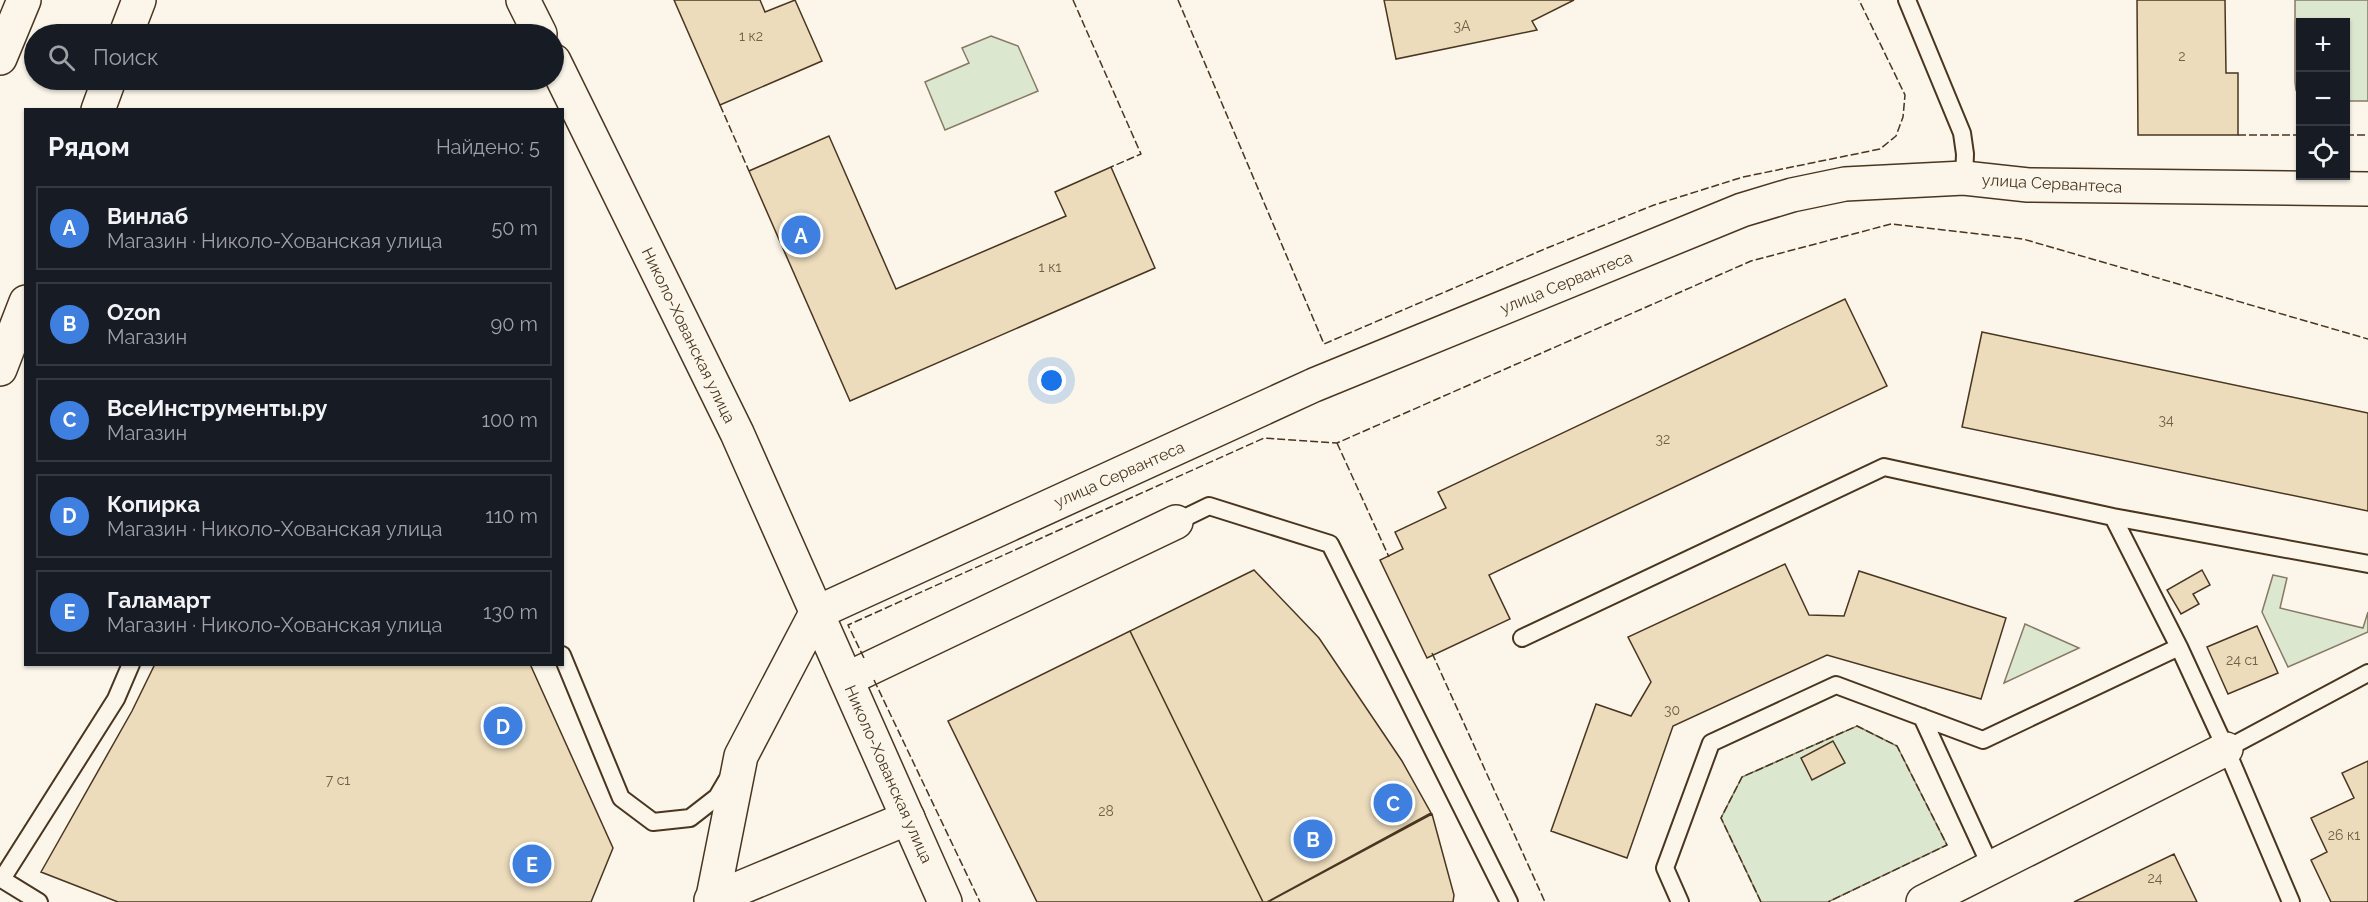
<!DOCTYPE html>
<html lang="ru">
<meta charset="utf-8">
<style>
:root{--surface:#171b24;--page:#242831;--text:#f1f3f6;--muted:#9ea1a6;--line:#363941;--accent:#c62828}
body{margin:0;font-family:Raleway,sans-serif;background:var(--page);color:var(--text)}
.controls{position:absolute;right:18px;top:18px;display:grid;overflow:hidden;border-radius:0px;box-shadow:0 2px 4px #0004}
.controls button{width:54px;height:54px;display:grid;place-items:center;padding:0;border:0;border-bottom:2px solid var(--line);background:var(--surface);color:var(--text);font:30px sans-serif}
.you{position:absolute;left:1052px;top:381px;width:21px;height:21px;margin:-15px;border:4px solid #fff;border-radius:50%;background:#1a73e8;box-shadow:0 0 0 9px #1a73e833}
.badge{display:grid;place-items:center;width:39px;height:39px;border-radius:50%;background:var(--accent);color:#fff;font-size:20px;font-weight:700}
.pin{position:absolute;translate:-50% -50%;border:3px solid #fff;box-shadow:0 2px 6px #0006}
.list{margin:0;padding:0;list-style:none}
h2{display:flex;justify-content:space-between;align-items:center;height:78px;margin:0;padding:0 24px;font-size:26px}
h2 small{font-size:20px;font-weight:400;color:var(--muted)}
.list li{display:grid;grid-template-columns:39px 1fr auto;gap:18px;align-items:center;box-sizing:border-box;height:84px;margin:0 12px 12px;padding:0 12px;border:2px solid var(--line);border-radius:0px}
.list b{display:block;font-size:22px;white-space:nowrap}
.list p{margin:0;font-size:20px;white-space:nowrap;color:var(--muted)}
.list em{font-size:20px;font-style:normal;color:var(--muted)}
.icon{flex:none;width:33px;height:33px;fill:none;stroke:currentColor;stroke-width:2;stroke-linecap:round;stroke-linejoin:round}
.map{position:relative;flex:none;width:2368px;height:902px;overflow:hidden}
.search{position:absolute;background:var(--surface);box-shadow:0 2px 4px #0004;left:24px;top:24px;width:540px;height:66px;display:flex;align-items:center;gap:15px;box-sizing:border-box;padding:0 21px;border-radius:33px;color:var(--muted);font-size:22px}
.panel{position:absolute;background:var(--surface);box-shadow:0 2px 4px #0004;left:24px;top:108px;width:540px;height:558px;border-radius:0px}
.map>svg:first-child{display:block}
.green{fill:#dce7d0;stroke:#887966;stroke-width:1.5}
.building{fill:#ecdcbc;stroke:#4a3520;stroke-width:1.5}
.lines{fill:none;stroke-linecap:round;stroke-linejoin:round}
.lane-casing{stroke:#4a3520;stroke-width:20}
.street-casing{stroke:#4a3520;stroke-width:36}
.secondary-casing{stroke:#4a3520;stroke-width:36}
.lane{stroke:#fbf6e9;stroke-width:16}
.street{stroke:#fbf6e9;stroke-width:33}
.secondary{stroke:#fbf6e9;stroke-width:33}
.fence{stroke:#4a3520;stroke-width:1.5;stroke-dasharray:8 3;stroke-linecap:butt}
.labels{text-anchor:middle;stroke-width:4.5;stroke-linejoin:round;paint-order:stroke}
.number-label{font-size:14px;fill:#725f47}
.street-label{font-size:16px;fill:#4a3520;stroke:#fbf6e9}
</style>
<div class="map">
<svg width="2368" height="902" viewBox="0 0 2368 902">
<rect width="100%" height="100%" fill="#fbf6e9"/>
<path class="green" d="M2295 0H2368V101H2346V22H2300V97L2296 90 2295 82Z
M991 36 1018 46 1038 91 945 130 925 82 969 63 962 48Z
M2273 575 2287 578 2280 608 2363 628 2368 612V632L2288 667 2262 612Z
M2025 624 2079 648 2004 683Z
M1857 726 1897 746 1947 845 1828 902H1761L1721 818 1742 777Z"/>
<path class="building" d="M674 0H760L765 12 795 0 822 61 720 105Z
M1384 0H1574L1532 21 1537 30 1396 59Z
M2137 0H2225L2226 73H2238V135H2138Z
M829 136 896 289 1066 216 1055 192 1111 167 1155 268 850 401 749 171Z
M1845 299 1887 386 1489 575 1510 619 1427 658 1380 560 1403 549 1395 532 1446 508 1438 492Z
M1982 332 2368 413V511L1962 427Z
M1785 564 1809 615 1844 616 1859 571 2006 618 1981 699 1827 655 1673 726 1627 858 1551 831 1596 704 1631 716 1651 682 1628 637Z
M1254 570 1319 638 1402 761 1431 813 1267 902H1263L1130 631Z
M2202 570 2210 585 2193 594 2199 604 2181 614 2167 590Z
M2257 626 2278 673 2228 694 2207 647Z
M1130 631 1263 902H1037L948 721Z
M155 664H530L613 848 591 902H118L41 872 132 711Z
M1833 741 1845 763 1812 780 1801 758Z
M2368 761V902H2331L2311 860 2327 852 2311 818 2354 798 2342 773Z
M1432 814 1454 895 1453 902H1268Z
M2174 854 2197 902H2074Z"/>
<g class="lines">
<defs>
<path id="lane" d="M1907 0 1962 133 1965 154 1964 178
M2113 517 2179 647 2226 749 2291 902
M1176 522 1209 506 1330 544 1509 902
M1522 638 1884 467 2113 517 2368 564
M562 655 621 798 653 822 690 818 717 797 727 780
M1922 717 1991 867
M2226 749 2368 673
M0 878 39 902
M2 879 116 699 131 664
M1680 902 1665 868 1711 743 1836 685 1983 740 2179 647"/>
<path id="street" d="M816 613 1314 385 1742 210 1792 195 1845 184 1964 178 2028 185 2368 189
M847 679 1176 522
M711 900 908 818
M1923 902 2226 749"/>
<path id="secondary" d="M523 0 540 34
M126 34 139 0
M0 58 24 0
M554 61 737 433 945 902
M98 110 109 80
M0 369 26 302
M712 902 741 756 816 613"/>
</defs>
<use href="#lane" class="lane-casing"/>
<use href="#street" class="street-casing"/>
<use href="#secondary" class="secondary-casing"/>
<use href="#lane" class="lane"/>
<use href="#street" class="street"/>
<use href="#secondary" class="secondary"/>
<path class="fence" d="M1073 0 1141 154 1111 167
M1178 0 1324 344 1547 248 1654 205 1743 177 1880 149 1896 136 1903 117 1905 95 1859 0
M720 105 749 171
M2238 135H2300
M2346 135H2368
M1337 443 1389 557
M1432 653 1545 902
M864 658 848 625 1264 438 1337 443 1751 261 1891 224 2023 239 2368 339
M874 680 980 902
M1761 902 1721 818 1742 777 1857 726 1897 746 1947 845 1828 902"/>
</g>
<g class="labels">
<g class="number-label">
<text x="1462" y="31">3А</text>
<text x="751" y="41">1 к2</text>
<text x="2182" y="61">2</text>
<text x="1050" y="272">1 к1</text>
<text x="2166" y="425">34</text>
<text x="1663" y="444">32</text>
<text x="2242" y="665">24 с1</text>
<text x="1672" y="715">30</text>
<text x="338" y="785">7 с1</text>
<text x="1106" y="816">28</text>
<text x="2344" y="840">26 к1</text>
<text x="2155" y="883">24</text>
</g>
<g class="street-label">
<text transform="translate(2052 183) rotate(3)" y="6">улица Сервантеса</text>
<text transform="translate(1566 282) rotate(-22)" y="6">улица Сервантеса</text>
<text transform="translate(689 335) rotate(64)" y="6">Николо-Хованская улица</text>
<text transform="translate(1119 474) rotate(-24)" y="6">улица Сервантеса</text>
<text transform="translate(889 774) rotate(66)" y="6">Николо-Хованская улица</text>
</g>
</g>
</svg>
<div class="controls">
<button>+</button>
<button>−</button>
<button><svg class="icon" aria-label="locate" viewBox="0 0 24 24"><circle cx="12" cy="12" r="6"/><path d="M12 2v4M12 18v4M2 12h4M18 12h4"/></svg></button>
</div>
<div class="you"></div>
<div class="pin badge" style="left:801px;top:235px;background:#3f7fe0">A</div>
<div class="pin badge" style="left:1313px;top:839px;background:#3f7fe0">B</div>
<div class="pin badge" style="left:1393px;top:803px;background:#3f7fe0">C</div>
<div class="pin badge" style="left:503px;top:726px;background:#3f7fe0">D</div>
<div class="pin badge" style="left:532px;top:864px;background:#3f7fe0">E</div>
<div class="search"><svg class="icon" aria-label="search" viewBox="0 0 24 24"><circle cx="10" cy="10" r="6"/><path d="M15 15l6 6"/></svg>Поиск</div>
<section class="panel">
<h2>Рядом<small>Найдено: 5</small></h2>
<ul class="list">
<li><span class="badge" style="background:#3f7fe0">A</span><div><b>Винлаб</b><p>Магазин · Николо-Хованская улица</p></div><em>50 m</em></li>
<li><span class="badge" style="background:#3f7fe0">B</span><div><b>Ozon</b><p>Магазин</p></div><em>90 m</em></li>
<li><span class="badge" style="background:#3f7fe0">C</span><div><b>ВсеИнструменты.ру</b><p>Магазин</p></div><em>100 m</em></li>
<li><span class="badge" style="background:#3f7fe0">D</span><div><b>Копирка</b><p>Магазин · Николо-Хованская улица</p></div><em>110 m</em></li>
<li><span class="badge" style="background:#3f7fe0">E</span><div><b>Галамарт</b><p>Магазин · Николо-Хованская улица</p></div><em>130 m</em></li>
</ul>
</section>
</div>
